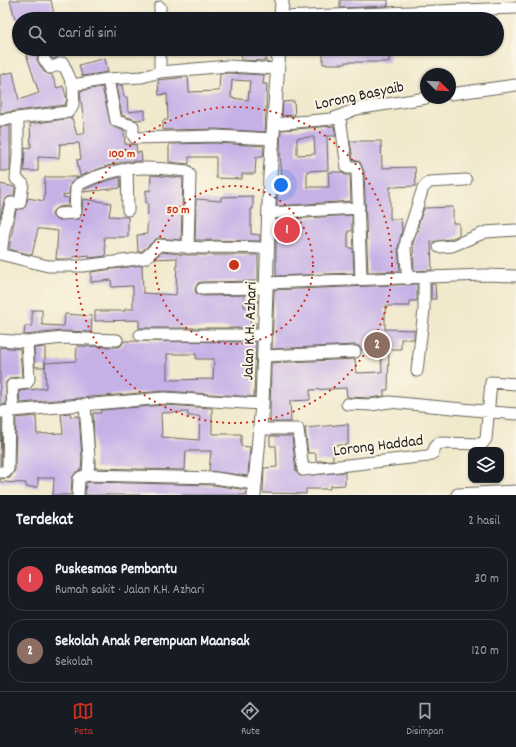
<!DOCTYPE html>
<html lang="id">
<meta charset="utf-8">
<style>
:root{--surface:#171b24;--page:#20242c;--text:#f1f3f6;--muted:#9ea1a6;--line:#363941;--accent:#c8321e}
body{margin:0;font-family:Dekko,sans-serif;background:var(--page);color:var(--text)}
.controls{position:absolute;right:12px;bottom:12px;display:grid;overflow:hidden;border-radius:8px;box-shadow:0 1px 3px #0004}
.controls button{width:36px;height:36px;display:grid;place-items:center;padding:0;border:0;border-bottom:1px solid var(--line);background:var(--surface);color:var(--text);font:20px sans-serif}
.compass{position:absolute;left:420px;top:68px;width:36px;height:36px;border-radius:50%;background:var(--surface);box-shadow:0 1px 3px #0004;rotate:114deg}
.you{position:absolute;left:281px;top:185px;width:14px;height:14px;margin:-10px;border:3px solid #fff;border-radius:50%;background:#1a73e8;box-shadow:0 0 0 6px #1a73e833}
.badge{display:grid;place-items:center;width:26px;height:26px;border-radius:50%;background:var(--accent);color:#fff;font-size:13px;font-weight:700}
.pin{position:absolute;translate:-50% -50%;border:2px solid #fff;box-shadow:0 1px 4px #0006}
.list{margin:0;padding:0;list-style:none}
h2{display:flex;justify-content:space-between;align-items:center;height:52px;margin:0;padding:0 16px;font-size:17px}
h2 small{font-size:13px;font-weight:400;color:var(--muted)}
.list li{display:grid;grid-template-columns:26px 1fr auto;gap:12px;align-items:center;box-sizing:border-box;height:64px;margin:0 8px 8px;padding:0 8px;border:1px solid var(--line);border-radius:16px}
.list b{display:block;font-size:15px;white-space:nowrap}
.list p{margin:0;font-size:13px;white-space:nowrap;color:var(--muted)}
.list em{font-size:13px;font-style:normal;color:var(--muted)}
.icon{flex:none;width:22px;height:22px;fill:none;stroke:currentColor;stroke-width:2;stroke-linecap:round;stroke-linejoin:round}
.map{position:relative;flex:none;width:516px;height:495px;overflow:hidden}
.search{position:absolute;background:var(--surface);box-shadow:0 1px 3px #0004;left:12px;right:12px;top:12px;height:44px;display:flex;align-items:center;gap:10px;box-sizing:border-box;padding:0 14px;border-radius:22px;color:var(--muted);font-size:15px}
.sheet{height:196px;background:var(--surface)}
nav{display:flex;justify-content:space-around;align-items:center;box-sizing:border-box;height:56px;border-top:1px solid var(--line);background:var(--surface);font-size:11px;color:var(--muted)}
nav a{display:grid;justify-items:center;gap:2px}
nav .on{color:var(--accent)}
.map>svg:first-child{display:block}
.building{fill:#c6b1e7;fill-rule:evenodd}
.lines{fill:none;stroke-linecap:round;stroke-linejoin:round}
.minor-casing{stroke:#67645a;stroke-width:13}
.tertiary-casing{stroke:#67645a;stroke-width:15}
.minor{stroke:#fff;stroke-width:11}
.tertiary{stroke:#fff;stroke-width:13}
.ring{fill:none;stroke:#c8321e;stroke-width:2;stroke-dasharray:2 4}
.labels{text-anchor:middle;stroke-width:4;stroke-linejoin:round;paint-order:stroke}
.street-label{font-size:16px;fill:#1c1c1c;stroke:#fcf5e5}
.centre{fill:#c8321e;stroke:#fcf5e5;stroke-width:2}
.ring-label{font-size:12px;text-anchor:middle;font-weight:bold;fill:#c8321e;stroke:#fcf5e5;stroke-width:4;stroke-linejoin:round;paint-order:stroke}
</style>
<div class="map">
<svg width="516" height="495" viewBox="0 0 516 495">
<rect width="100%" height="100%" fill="#fcf5e5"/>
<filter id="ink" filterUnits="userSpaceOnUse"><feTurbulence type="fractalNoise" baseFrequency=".025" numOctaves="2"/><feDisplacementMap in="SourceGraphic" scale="8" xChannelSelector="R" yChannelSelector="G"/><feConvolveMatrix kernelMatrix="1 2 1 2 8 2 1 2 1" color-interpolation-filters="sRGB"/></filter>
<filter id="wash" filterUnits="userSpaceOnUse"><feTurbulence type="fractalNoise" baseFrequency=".012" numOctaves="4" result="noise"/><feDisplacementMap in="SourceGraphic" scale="16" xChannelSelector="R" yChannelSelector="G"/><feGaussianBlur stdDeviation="0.9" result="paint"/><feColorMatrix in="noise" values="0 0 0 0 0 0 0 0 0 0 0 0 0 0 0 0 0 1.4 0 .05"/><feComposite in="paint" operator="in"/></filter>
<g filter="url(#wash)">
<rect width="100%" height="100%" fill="#f1e9cc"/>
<g id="blocks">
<path class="building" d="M10 0H51L55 19H15Z
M340 0H388V6L340 8Z
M41 49H55L58 57 53 59 47 53 43 52 38 56 37 60 44 72 52 75 57 88 63 86 67 99 65 105 0 113V75L13 72 19 100 39 93 26 54Z
M323 49H389V62H345V64H323Z
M242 50 266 52V61L241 60Z
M105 58 108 72 82 76 79 65Z
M228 73 264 75 263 84H267L265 132 216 129 163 130V120H168L167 94 159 95 158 80 188 77 189 92 219 91 220 74ZM232 80 250 81 248 100 231 98Z
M122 85 124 97H127L128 112 145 110V119L136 120 122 115 116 86Z
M102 87 111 125 124 131 125 144 136 145 137 153 141 152 142 161H126L104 167 80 176 77 160 81 159 79 143 60 144 59 158 38 157V171H24L25 148 31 147 30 124 72 118 77 135 85 133 80 91Z
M294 101 295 115 282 116 283 102Z
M10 126V171H0V127Z
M334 126 336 136H327L328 170 307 171V187H329L328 172H341L345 175H350L351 201 277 206 278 180H282L280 150 281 130ZM314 137 315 154 297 155V138Z
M350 141H381L382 168 415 167 416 186 390 187V219H401L402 231 398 248 400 271 368 272 364 172 360 162 353 160Z
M216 143 264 146 263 157H256L255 174H242V179L216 178V157H189V164L169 162V144Z
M151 175 183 178 181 240 157 238 142 251 138 252 137 235 147 234 148 203H146V190L150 191Z
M45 177H78L70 184 69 194 63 195V197L69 198 68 206 58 207 53 211 52 215 56 220 79 219 82 214 83 199 111 203 109 216 128 217V237H104L106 256 89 258V255L73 257 72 259H56L58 231 42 229H38L32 255 9 249 16 210 25 207 28 198 44 201Z
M120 177V188L83 192 84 190 96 184Z
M0 184 15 187 14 196 8 197 4 201 0 218Z
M253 196V209H251V234L260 235V241L195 240 196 199 221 201V197Z
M453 207V223H459V235L450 239 431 242 432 270 414 271 413 243 417 231H419L418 225 424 208Z
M352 215V231H348V248H353L354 273 276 276V220Z
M162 252 187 255H258V281L202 282 198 283 195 289 196 293 202 296 244 295V307H251L250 323H256V328H139V320L95 321V311H125V309H133V286L112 287 111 280 91 282V272L142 265 143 293 176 295 177 258 154 259Z
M417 284V301H410V306H385V329L414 330V339H401V349H389L388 390H384V396L371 398 347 397 346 388 310 390V400L290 401 291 422H270L271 363 355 359 356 373 382 372 381 350H362L359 346 355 345 272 349 274 290Z
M431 284H435L436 299H431Z
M32 310H42V325L64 326 65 314 92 316 91 332 62 331 24 335 25 326H32Z
M124 341 256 342 254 397 164 391 20 403 19 391 46 388 45 363 76 361 77 346 117 347 121 346ZM167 354H196V359H214L213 379 167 380Z
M0 347 20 349 22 377 11 378 6 382V404L0 405Z
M45 347V367H35L34 348Z
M164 405 212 408V434H241V446L250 447 248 476 209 471 211 451H186L185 470 95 468 93 413H101V410ZM188 412V416H200L199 440 162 437 161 413Z
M70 413 71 417 79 416 82 458 81 470 76 472 72 478 71 495H53L54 478H38V487H26V483L0 482V479L10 478 15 470 16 418 36 416 37 434 63 433 61 414Z
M1 419H2L1 465H0Z
M348 424V445H333V460L316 461V453H308L305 428Z
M270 436H292L296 471 300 476 345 472V485L330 486V489H306V494L263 493 264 468 277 467 276 446H270Z
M89 482 214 485 246 490V495H85L86 483Z"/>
</g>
</g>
<g filter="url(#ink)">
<use href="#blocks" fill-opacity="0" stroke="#67645a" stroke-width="1"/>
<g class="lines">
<defs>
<path id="minor" d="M281 17 516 8
M160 19V7
M44 59 50 68 63 63 73 85
M160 72V49
M108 79 116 121 133 126V135L135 138 216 136 273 139
M450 94 516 85
M340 117 347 168 355 167 357 172 361 279
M0 120 68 112C76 107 73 94 73 85L108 79 142 77 160 72 228 66 277 69
M274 124 332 119 356 109 426 98
M127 168 128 210
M269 213 359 208
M59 214 75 213 76 188 79 184C118 165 145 166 187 171L190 175 188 248
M0 230 4 231 1 254
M4 231 11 203H20L23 184 16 179 18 154V119
M439 247 452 246 486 232 516 230
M0 254 48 266H83L145 258 159 245 203 248 215 247 268 248
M408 279 405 249 406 241 423 188 429 182 466 180
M266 283 484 275 516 276
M202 289 266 288
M140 335H264
M0 340 27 342 63 338 117 340
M264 356 355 352
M417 371 424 310V278
M347 404 371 405 389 402 516 414
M13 411 12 385 27 383 29 379 27 342
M0 412 164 398 262 404
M260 429H298L303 470 428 456 433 453 436 445 439 443 482 444 486 439 491 382 516 384
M0 472H6L8 469 9 411
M88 475 215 478 254 484
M78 495 79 479 81 477 88 475 89 458 85 404"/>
<path id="tertiary" d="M281 19 282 0
M254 495 262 404 270 176 279 49
M458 495 516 492"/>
</defs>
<use href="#minor" class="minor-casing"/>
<use href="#tertiary" class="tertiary-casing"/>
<use href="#minor" class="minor"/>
<use href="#tertiary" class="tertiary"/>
</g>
</g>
<g class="ring">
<circle cx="234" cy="265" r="79"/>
<circle cx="234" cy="265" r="158"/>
</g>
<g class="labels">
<g class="street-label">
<text transform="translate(359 94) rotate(-12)" y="6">Lorong Basyaib</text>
<text transform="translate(248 331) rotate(-88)" y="6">Jalan K.H. Azhari</text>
<text transform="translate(378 444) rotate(-7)" y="6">Lorong Haddad</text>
</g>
</g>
<circle cx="234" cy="265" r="6" class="centre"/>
<g class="ring-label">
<text x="122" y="157">100 m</text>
<text x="178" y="213">50 m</text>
</g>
</svg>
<div class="controls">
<button><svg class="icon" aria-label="layers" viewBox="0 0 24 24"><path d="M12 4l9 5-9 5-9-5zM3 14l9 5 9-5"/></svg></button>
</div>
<svg class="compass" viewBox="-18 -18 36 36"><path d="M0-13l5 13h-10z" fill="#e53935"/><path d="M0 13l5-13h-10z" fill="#9ea1a6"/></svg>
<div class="you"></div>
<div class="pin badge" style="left:287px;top:230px;background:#e0444e">1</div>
<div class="pin badge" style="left:377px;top:345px;background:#8d6e63">2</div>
<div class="search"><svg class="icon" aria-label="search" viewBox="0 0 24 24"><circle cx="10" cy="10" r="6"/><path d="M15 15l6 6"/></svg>Cari di sini</div>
</div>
<section class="sheet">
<h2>Terdekat<small>2 hasil</small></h2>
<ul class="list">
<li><span class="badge" style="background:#e0444e">1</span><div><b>Puskesmas Pembantu</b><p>Rumah sakit · Jalan K.H. Azhari</p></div><em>30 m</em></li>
<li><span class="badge" style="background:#8d6e63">2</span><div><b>Sekolah Anak Perempuan Maansak</b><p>Sekolah</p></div><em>120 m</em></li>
</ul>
</section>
<nav>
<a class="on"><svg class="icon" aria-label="map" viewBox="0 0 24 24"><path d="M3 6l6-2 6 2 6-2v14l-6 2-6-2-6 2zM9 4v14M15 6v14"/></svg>Peta</a>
<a><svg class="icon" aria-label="directions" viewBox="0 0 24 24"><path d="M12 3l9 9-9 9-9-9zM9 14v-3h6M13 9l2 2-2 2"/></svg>Rute</a>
<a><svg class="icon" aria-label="saved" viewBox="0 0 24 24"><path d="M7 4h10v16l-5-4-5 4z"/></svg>Disimpan</a>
</nav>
